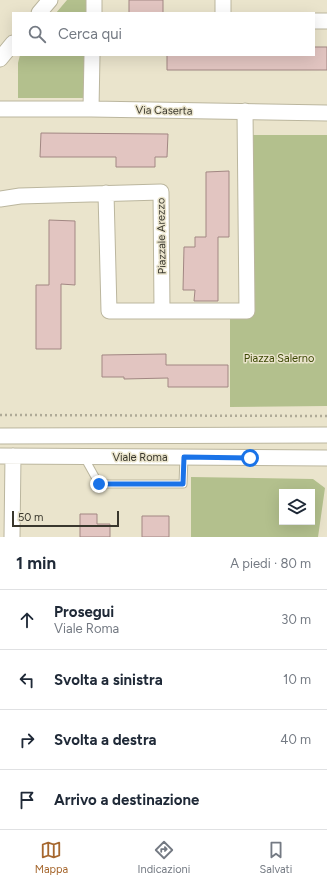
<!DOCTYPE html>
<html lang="it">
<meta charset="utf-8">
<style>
:root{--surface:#fff;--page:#f2f2f3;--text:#1f2937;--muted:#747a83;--line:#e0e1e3;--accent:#a6672e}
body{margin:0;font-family:Figtree,sans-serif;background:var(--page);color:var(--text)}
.controls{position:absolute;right:12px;bottom:12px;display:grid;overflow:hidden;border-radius:0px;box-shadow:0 4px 16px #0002}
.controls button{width:36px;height:36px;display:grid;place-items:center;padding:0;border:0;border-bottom:1px solid var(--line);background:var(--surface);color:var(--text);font:20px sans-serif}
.scale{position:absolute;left:12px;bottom:10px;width:107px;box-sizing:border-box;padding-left:4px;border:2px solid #39372d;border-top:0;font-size:11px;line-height:14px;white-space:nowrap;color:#39372d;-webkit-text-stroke:3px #eae4cc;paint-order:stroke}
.stop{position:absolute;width:12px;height:12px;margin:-9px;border:3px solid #1a73e8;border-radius:50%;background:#fff}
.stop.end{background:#1a73e8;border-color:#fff;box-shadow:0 1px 4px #0008}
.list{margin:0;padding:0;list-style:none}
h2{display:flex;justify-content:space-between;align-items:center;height:52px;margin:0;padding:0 16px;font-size:17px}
h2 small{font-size:13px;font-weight:400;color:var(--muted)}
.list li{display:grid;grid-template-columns:26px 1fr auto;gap:12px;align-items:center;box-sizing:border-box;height:60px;padding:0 16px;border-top:1px solid var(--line)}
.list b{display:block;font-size:15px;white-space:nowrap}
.list p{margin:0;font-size:13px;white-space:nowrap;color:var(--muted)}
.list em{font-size:13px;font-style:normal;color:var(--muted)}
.icon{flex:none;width:22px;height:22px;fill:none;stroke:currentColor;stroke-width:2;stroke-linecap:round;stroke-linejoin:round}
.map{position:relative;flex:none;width:327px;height:537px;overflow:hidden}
.search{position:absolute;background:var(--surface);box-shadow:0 4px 16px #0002;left:12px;right:12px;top:12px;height:44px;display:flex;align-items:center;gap:10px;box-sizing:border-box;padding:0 14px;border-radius:0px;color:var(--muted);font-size:15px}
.sheet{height:292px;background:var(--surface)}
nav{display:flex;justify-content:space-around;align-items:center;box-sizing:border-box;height:56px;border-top:1px solid var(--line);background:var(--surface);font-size:11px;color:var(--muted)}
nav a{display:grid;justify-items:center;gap:2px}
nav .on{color:var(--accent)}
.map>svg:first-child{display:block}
.green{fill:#b3c08d;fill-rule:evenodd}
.building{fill:#e2c5c1;stroke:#a28783}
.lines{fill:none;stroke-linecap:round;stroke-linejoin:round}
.lane-casing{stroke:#bbb69e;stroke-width:9}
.street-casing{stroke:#bbb69e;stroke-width:17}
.path{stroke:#afaa97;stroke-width:2.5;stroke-dasharray:2 3;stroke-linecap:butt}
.lane{stroke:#fff;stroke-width:7}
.street{stroke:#fff;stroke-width:15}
.route{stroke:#1a73e8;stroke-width:5}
.labels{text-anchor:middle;stroke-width:3;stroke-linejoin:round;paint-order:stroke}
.street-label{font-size:11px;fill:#39372d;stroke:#eae4cc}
.park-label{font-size:11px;fill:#3d4805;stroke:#eae4cc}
</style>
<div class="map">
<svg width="327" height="537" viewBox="0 0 327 537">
<rect width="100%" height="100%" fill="#eae4cc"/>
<path class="green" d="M67 0H87V13H56Z
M20 55H87L86 98H18V63Z
M251 135H327V406L230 407V318H252Z
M191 477 313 479 325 488 318 537H191ZM282 492H312V522H282Z"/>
<path class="building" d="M129 0H163V13H129Z
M314 47H327V70H167V55H314Z
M41 133 168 134 167 157H155V167H116V157H40Z
M229 171V237H218V301H194L195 290H183L184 247H195V237H206V172Z
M49 220 75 221V285L61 284V349H36V285H49Z
M166 354V365H228V387H168V378L124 379V377H102V355Z
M80 514H97V524H110V537H80Z
M142 516H169V537H142Z"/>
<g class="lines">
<defs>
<path id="lane" d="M84 457 99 484H183L184 457"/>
<path id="street" d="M223 0V13
M39 13 50 0
M94 13V0
M314 21H327
M0 59 13 43
M0 109H91L327 113
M91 109 92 55
M106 193 109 311H247L245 111
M0 199 20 196 161 192 162 310
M0 436 327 435
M0 456 327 458
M12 537 13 456"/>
</defs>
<use href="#lane" class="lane-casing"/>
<use href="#street" class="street-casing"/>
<path class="path" d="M0 415 327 416"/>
<use href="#lane" class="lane"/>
<use href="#street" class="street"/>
</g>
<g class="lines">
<path class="route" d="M99 484H183L184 457 250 458"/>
</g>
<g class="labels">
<g class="street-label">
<text transform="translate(164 110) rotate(1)" y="4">Via Caserta</text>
<text transform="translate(161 236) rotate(-91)" y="4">Piazzale Arezzo</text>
<text x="140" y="461">Viale Roma</text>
</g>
<g class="park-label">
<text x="279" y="362">Piazza Salerno</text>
</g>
</g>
</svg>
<div class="controls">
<button><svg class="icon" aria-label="layers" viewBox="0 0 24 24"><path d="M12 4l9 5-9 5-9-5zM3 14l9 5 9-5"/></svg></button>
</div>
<div class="scale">50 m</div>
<div class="stop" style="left:250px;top:458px"></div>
<div class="stop end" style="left:99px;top:484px"></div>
<div class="search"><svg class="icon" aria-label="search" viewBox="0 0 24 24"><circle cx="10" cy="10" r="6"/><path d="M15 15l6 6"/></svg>Cerca qui</div>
</div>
<section class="sheet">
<h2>1 min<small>A piedi · 80 m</small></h2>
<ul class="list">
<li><svg class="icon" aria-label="ahead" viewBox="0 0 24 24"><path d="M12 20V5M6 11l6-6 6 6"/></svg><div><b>Prosegui</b><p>Viale Roma</p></div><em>30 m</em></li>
<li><svg class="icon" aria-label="left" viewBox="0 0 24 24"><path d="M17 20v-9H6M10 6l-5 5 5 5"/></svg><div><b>Svolta a sinistra</b></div><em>10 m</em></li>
<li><svg class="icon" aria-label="right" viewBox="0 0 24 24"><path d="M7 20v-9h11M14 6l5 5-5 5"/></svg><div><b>Svolta a destra</b></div><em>40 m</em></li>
<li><svg class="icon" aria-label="arrive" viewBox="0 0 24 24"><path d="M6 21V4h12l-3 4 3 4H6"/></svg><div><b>Arrivo a destinazione</b></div></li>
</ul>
</section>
<nav>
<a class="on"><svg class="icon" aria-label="map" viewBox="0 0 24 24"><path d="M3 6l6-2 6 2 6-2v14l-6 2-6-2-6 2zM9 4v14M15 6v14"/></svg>Mappa</a>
<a><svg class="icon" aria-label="directions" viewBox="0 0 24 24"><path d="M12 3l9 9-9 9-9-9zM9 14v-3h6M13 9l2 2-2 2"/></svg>Indicazioni</a>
<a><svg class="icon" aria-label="saved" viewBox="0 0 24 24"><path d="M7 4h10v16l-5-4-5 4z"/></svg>Salvati</a>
</nav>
